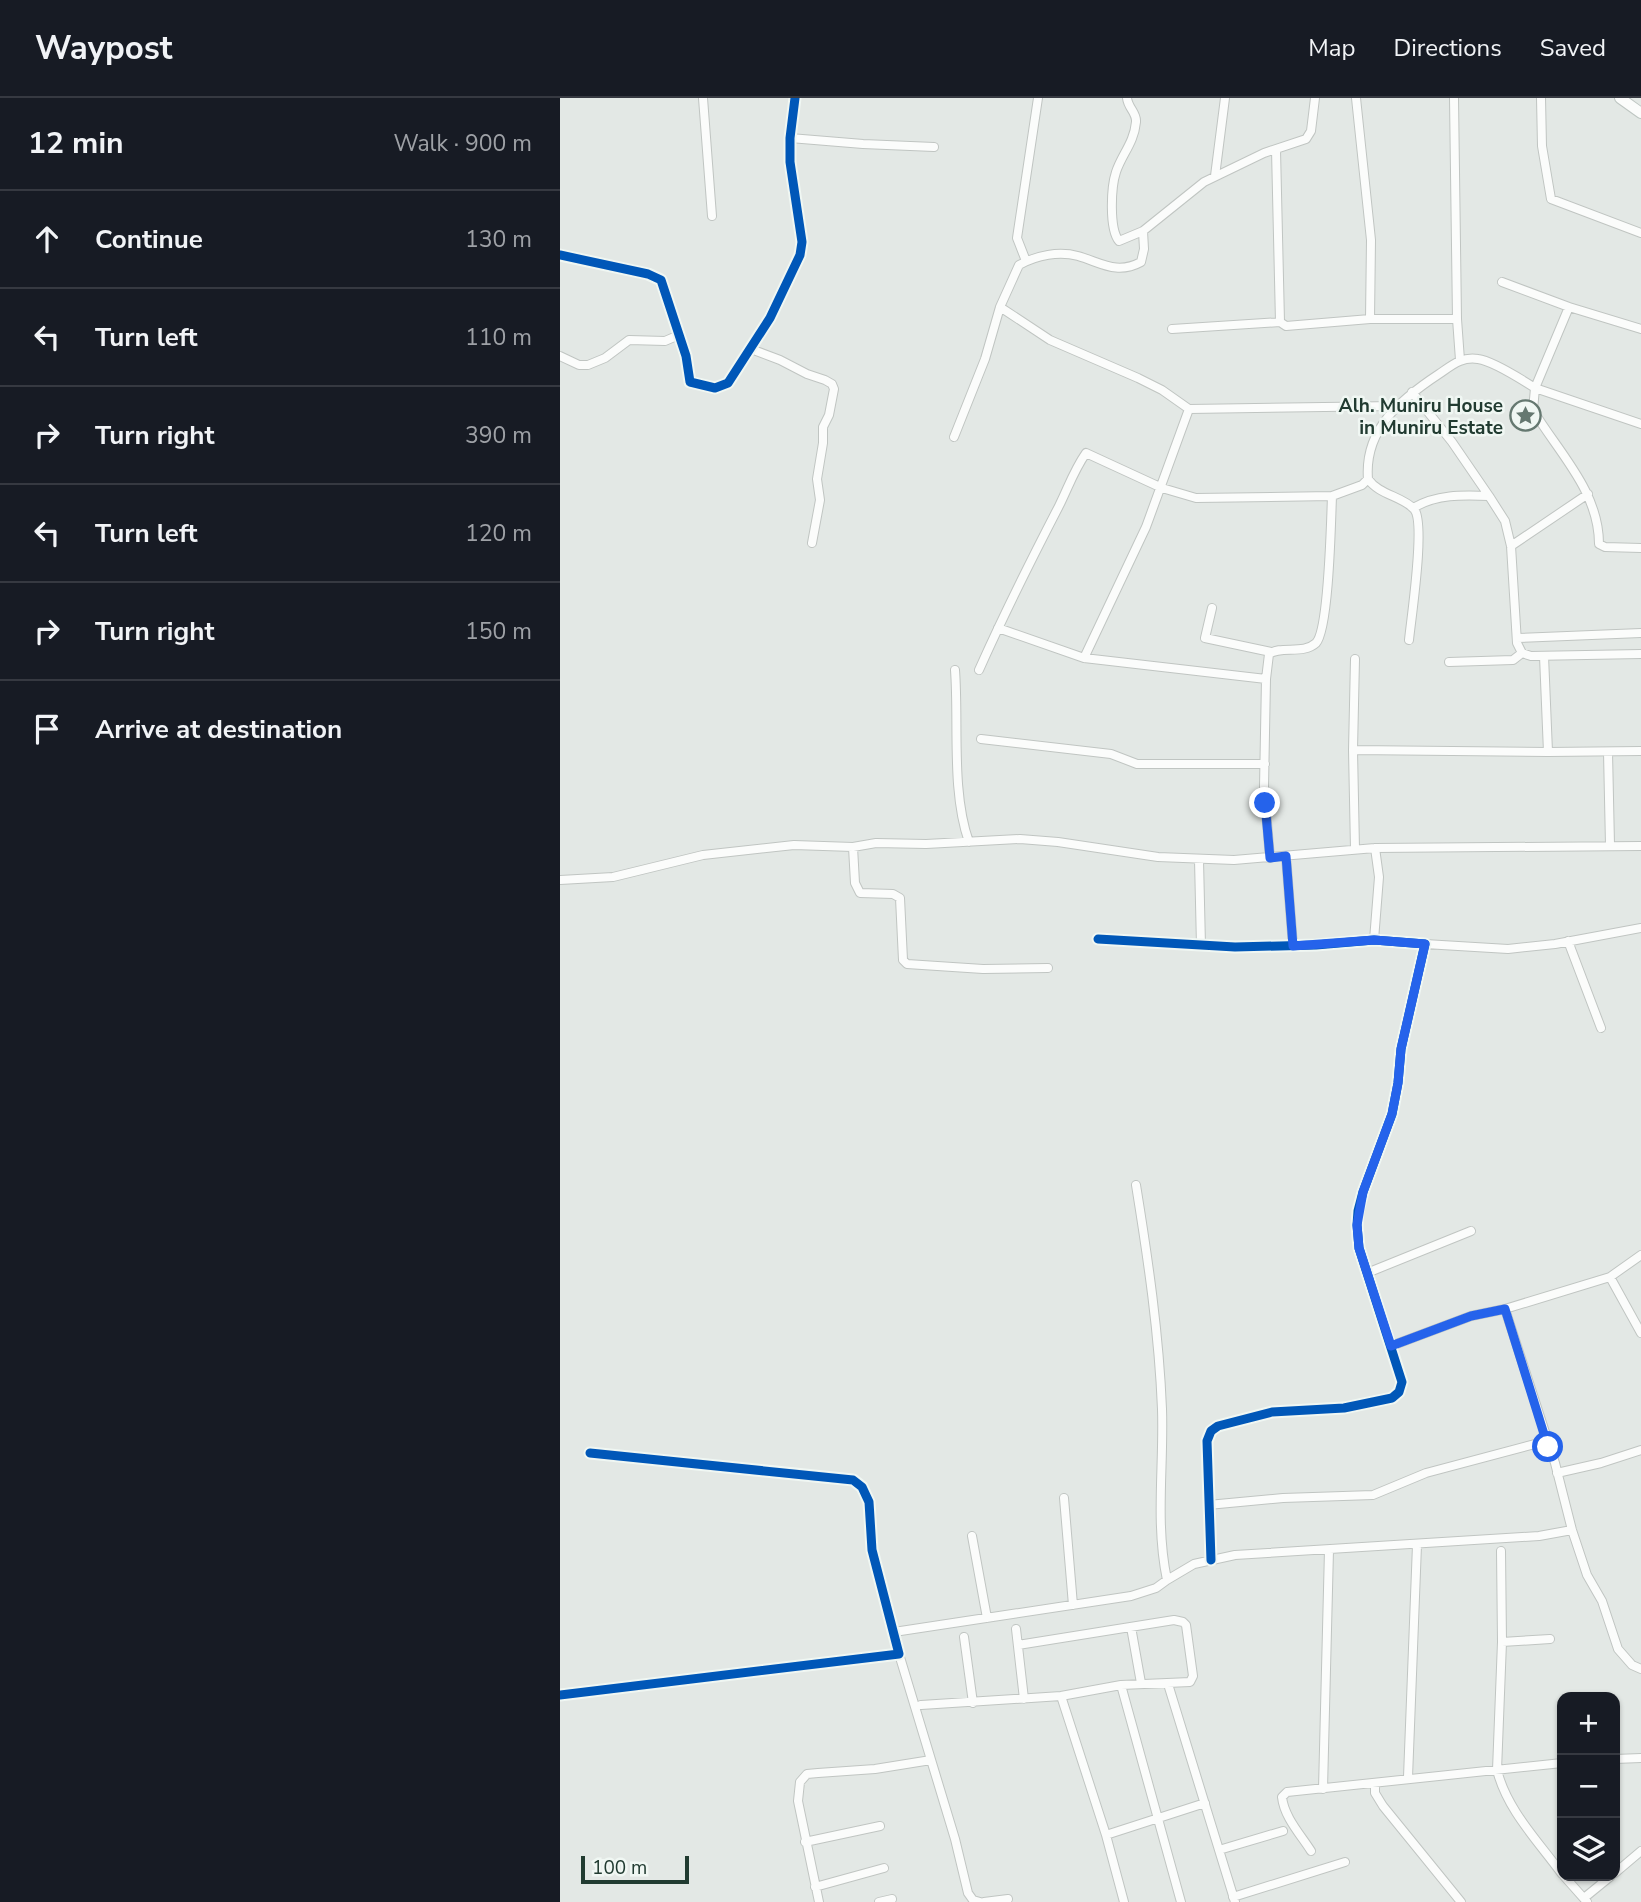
<!DOCTYPE html>
<meta charset="utf-8">
<style>
:root{--surface:#171b24;--page:#20242c;--text:#f1f3f6;--muted:#9ea1a6;--line:#363941}
body{margin:0;font-family:"Nunito Sans",sans-serif;background:var(--page);color:var(--text)}
.controls{position:absolute;right:21px;bottom:21px;display:grid;overflow:hidden;border-radius:14px;box-shadow:0 2px 5px #0004}
.controls button{width:63px;height:63px;display:grid;place-items:center;padding:0;border:0;border-bottom:2px solid var(--line);background:var(--surface);color:var(--text);font:35px sans-serif}
.scale{position:absolute;left:21px;bottom:18px;width:108px;box-sizing:border-box;padding-left:7px;border:4px solid #213b31;border-top:0;font-size:19px;line-height:24px;white-space:nowrap;color:#213b31;-webkit-text-stroke:5px #f0f7f3;paint-order:stroke}
.stop{position:absolute;width:21px;height:21px;margin:-16px;border:5px solid #2563eb;border-radius:50%;background:#fff}
.stop.end{background:#2563eb;border-color:#fff;box-shadow:0 2px 7px #0008}
.list{margin:0;padding:0;list-style:none}
h2{display:flex;justify-content:space-between;align-items:center;height:91px;margin:0;padding:0 28px;font-size:30px}
h2 small{font-size:23px;font-weight:400;color:var(--muted)}
.list li{display:grid;grid-template-columns:46px 1fr auto;gap:21px;align-items:center;box-sizing:border-box;height:98px;padding:0 28px;border-top:2px solid var(--line)}
.list b{display:block;font-size:26px;white-space:nowrap}
.list em{font-size:23px;font-style:normal;color:var(--muted)}
.icon{flex:none;width:38px;height:38px;fill:none;stroke:currentColor;stroke-width:2;stroke-linecap:round;stroke-linejoin:round}
.map{position:relative;flex:none;width:1081px;height:1804px;overflow:hidden}
header{display:flex;align-items:center;gap:42px;box-sizing:border-box;height:98px;padding:0 35px;background:var(--surface);border-bottom:2px solid var(--line)}
header strong{font-size:33px}
nav{display:flex;gap:38px;margin-inline-start:auto;font-size:24px}
main{display:flex}
aside{flex:1;background:var(--surface)}
.map>svg:first-child{display:block}
.lines{fill:none;stroke-linecap:round;stroke-linejoin:round}
.street-casing{stroke:#c0c5c2;stroke-width:10}
.secondary-casing{stroke:#bec6c2;stroke-width:12}
.street{stroke:#fbfcfb;stroke-width:8}
.secondary{stroke:#fbfcfb;stroke-width:10}
.cycleway-casing{stroke:#f0f7f3;stroke-width:13}
.cycleway{stroke:#0057b8;stroke-width:9}
.route{stroke:#2563eb;stroke-width:9}
.labels{text-anchor:middle;stroke-width:5;stroke-linejoin:round;paint-order:stroke}
.poi-label{font-size:19px;font-weight:bold;fill:#213b31;stroke:#f0f7f3;text-anchor:end}
</style>
<header>
<strong>Waypost</strong>
<nav><a>Map</a><a>Directions</a><a>Saved</a></nav>
</header>
<main>
<aside>
<h2>12 min<small>Walk · 900 m</small></h2>
<ul class="list">
<li><svg class="icon" aria-label="ahead" viewBox="0 0 24 24"><path d="M12 20V5M6 11l6-6 6 6"/></svg><div><b>Continue</b></div><em>130 m</em></li>
<li><svg class="icon" aria-label="left" viewBox="0 0 24 24"><path d="M17 20v-9H6M10 6l-5 5 5 5"/></svg><div><b>Turn left</b></div><em>110 m</em></li>
<li><svg class="icon" aria-label="right" viewBox="0 0 24 24"><path d="M7 20v-9h11M14 6l5 5-5 5"/></svg><div><b>Turn right</b></div><em>390 m</em></li>
<li><svg class="icon" aria-label="left" viewBox="0 0 24 24"><path d="M17 20v-9H6M10 6l-5 5 5 5"/></svg><div><b>Turn left</b></div><em>120 m</em></li>
<li><svg class="icon" aria-label="right" viewBox="0 0 24 24"><path d="M7 20v-9h11M14 6l5 5-5 5"/></svg><div><b>Turn right</b></div><em>150 m</em></li>
<li><svg class="icon" aria-label="arrive" viewBox="0 0 24 24"><path d="M6 21V4h12l-3 4 3 4H6"/></svg><div><b>Arrive at destination</b></div></li>
</ul>
</aside>
<div class="map">
<svg width="1081" height="1804" viewBox="0 0 1081 1804">
<rect width="100%" height="100%" fill="#e3e8e5"/>
<g class="lines">
<defs>
<path id="street" d="M143 0 152 118
M567 0C568 10 577 15 576 24 574 45 562 56 556 74 551 89 549 131 559 143L583 133 644 84 704 55 746 41 751 33 755 0
M894 0 897 221 900 262
M981 0 982 48 991 101 1081 135
M230 40 303 46 374 49
M716 52 720 224 726 228 810 221 811 142 796 0
M655 78 665 0
M0 157 88 176 101 182 126 258 130 284 155 290 168 285 210 220 240 157 242 144 230 64V40L235 0
M466 163 457 140 478 0
M942 184 1009 209 1081 231
M440 209 490 242 578 280 602 292 629 311 586 429 524 560
M810 221H897
M612 231 720 224
M191 251 220 262 247 276 265 282 272 286 274 291 269 317 263 329V345L257 381 260 402 252 445
M0 258 19 267H28L45 260 69 242 105 243 119 237
M852 294 892 344 929 398
M629 311 836 308
M1081 326 975 290 973 312C998 354 1039 393 1039 446L1045 449 1081 450
M394 339 425 261 440 209 459 167C477 157 499 153 518 158 542 165 557 177 581 164L584 151 583 133
M853 410C877 396 902 397 929 398L945 423 951 448 957 545 962 555 971 558 1081 556
M951 448 1028 396
M652 510 645 540 711 554
M438 530 524 560 706 581
M957 540 1081 535
M849 542C851 521 866 424 854 411 842 398 819 397 808 381 804 331 841 301 879 276 891 268 902 258 918 261 933 263 961 281 975 290L1009 209
M984 558 988 654 1081 653
M889 564 953 562 962 555
M395 572C399 625 391 694 409 744
M419 572C444 516 471 462 499 408 508 390 514 372 526 355L602 390 636 400 772 398 802 387 808 381
M421 641 551 656 577 666H705
M793 652 795 561
M1048 654 1050 747
M293 749 295 785 300 795 333 796 340 800 343 862 347 866 423 871 488 870
M795 751 793 652 988 654
M726 758 733 848
M710 760 704 689 706 581 709 556C721 547 743 557 756 545 769 531 771 422 772 398
M639 762 641 848
M0 782 53 779 143 757 234 747 293 749 316 745 366 746 460 741 498 744 598 759 674 762 815 750 1081 748
M538 841 675 849 756 847 814 842 865 846 841 951 838 985 832 1016 803 1094 798 1113 797 1127 799 1150 842 1284 839 1294 832 1300 784 1310 712 1314 658 1328 651 1333 647 1343 651 1462
M814 842 819 779 815 750
M1008 843 1041 930
M865 846 948 851 995 846 1081 830
M807 1175 911 1133
M1050 1179 1081 1235
M945 1211 1050 1179 1081 1157
M831 1248 911 1218 945 1211 995 1365 1012 1432 1027 1477 1042 1503 1058 1551 1072 1567 1081 1571
M997 1375 1041 1365 1081 1352
M504 1400 513 1507
M648 1407 723 1400 813 1397 866 1375 986 1343
M412 1438 427 1520
M941 1453 942 1544 937 1672C947 1712 978 1743 1002 1776
M607 1482 634 1466 675 1457 979 1438 1012 1432
M571 1529 581 1585
M456 1531 464 1601
M334 1534 571 1498 596 1490 607 1482C595 1424 604 1369 602 1311 599 1236 588 1161 576 1087
M404 1539 413 1605
M942 1544 990 1541
M458 1547 614 1522 623 1524 626 1527 633 1578 630 1584 561 1587
M339 1556 395 1741 408 1795 413 1802 420 1804
M608 1586 675 1804
M0 1597 339 1556 312 1452 309 1404 302 1389 293 1382 30 1355
M501 1598 546 1737 564 1804
M361 1607 501 1598 561 1587 621 1804
M1055 1661 1081 1660
M848 1679 857 1447
M815 1685V1695L823 1708 901 1804
M763 1691 769 1452
M546 1737 645 1705
M245 1744 320 1728
M659 1752 723 1733
M751 1753C741 1737 724 1719 722 1699L727 1694 1002 1665
M1055 1775 1081 1753
M1004 1778 1027 1804
M255 1789 324 1770
M673 1799 785 1764
M1024 1800 1051 1778
M259 1804 238 1703 240 1684 247 1676 258 1675 315 1671 371 1662
M319 1804 332 1801
M424 1804 448 1801"/>
<path id="secondary" d="M1060 0 1081 15"/>
</defs>
<use href="#street" class="street-casing"/>
<use href="#secondary" class="secondary-casing"/>
<use href="#street" class="street"/>
<use href="#secondary" class="secondary"/>
<defs>
<path id="cycleway" d="M0 157 88 176 101 182 126 258 130 284 155 290 168 285 210 220 240 157 242 144 230 64V40L235 0
M538 841 675 849 756 847 814 842 865 846 841 951 838 985 832 1016 803 1094 798 1113 797 1127 799 1150 842 1284 839 1294 832 1300 784 1310 712 1314 658 1328 651 1333 647 1343 651 1462
M0 1597 339 1556 312 1452 309 1404 302 1389 293 1382 30 1355"/>
</defs>
<use href="#cycleway" class="cycleway-casing"/>
<use href="#cycleway" class="cycleway"/>
</g>
<g class="lines">
<path class="route" d="M705 705 710 760 726 758 733 848 814 842 865 846 841 951 838 985 832 1016 803 1094 797 1127 799 1150 831 1248 911 1218 945 1211 988 1349"/>
</g>
<defs>
<symbol id="sight-ring" viewBox="-11 -11 22 22"><circle r="9.5" fill="#f0f7f3" stroke="#657870" stroke-width="1.5"/><path d="M0-6L1.8-2.2L6-1.7L2.9 1.2L3.7 5.4L0 3.3L-3.7 5.4L-2.9 1.2L-6-1.7L-1.8-2.2Z" fill="#657870"/></symbol>
</defs>
<g fill-rule="evenodd">
<use href="#sight-ring" x="948" y="300" width="35" height="35"/>
</g>
<g class="labels">
<g class="poi-label">
<text x="943" y="314">Alh. Muniru House<tspan x="943" dy="22">in Muniru Estate</tspan></text>
</g>
</g>
</svg>
<div class="controls">
<button>+</button>
<button>−</button>
<button><svg class="icon" aria-label="layers" viewBox="0 0 24 24"><path d="M12 4l9 5-9 5-9-5zM3 14l9 5 9-5"/></svg></button>
</div>
<div class="scale">100 m</div>
<div class="stop" style="left:988px;top:1349px"></div>
<div class="stop end" style="left:705px;top:705px"></div>
</div>
</main>
